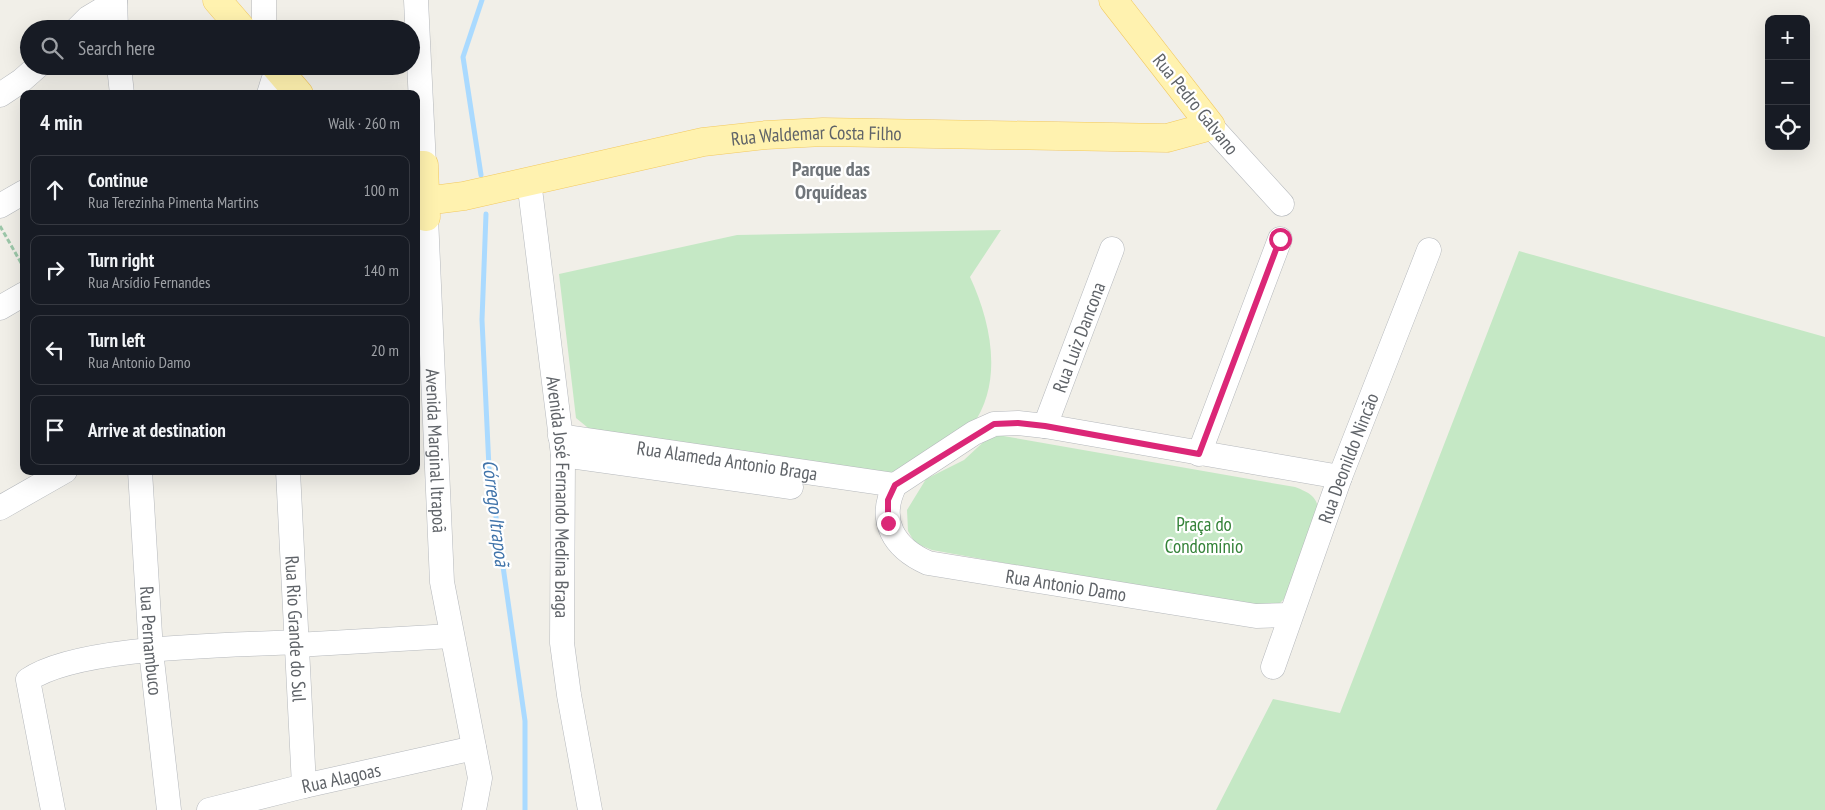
<!DOCTYPE html>
<meta charset="utf-8">
<style>
:root{--surface:#171b24;--page:#20242c;--text:#f1f3f6;--muted:#9ea1a6;--line:#363941}
body{margin:0;font-family:"PT Sans Narrow",sans-serif;background:var(--page);color:var(--text)}
.controls{position:absolute;right:15px;top:15px;display:grid;overflow:hidden;border-radius:10px;box-shadow:0 5px 20px #0002}
.controls button{width:45px;height:45px;display:grid;place-items:center;padding:0;border:0;border-bottom:1px solid var(--line);background:var(--surface);color:var(--text);font:25px sans-serif}
.stop{position:absolute;width:15px;height:15px;margin:-11px;border:4px solid #db2777;border-radius:50%;background:#fff}
.stop.end{background:#db2777;border-color:#fff;box-shadow:0 1px 5px #0008}
.list{margin:0;padding:0;list-style:none}
h2{display:flex;justify-content:space-between;align-items:center;height:65px;margin:0;padding:0 20px;font-size:21px}
h2 small{font-size:16px;font-weight:400;color:var(--muted)}
.list li{display:grid;grid-template-columns:32px 1fr auto;gap:15px;align-items:center;box-sizing:border-box;height:70px;margin:0 10px 10px;padding:0 10px;border:1px solid var(--line);border-radius:10px}
.list b{display:block;font-size:19px;white-space:nowrap}
.list p{margin:0;font-size:16px;white-space:nowrap;color:var(--muted)}
.list em{font-size:16px;font-style:normal;color:var(--muted)}
.icon{flex:none;width:28px;height:28px;fill:none;stroke:currentColor;stroke-width:2;stroke-linecap:round;stroke-linejoin:round}
.map{position:relative;flex:none;width:1825px;height:810px;overflow:hidden}
.search{position:absolute;background:var(--surface);box-shadow:0 5px 20px #0002;left:20px;top:20px;width:400px;height:55px;display:flex;align-items:center;gap:12px;box-sizing:border-box;padding:0 18px;border-radius:28px;color:var(--muted);font-size:19px}
.panel{position:absolute;background:var(--surface);box-shadow:0 5px 20px #0002;left:20px;top:90px;width:400px;height:385px;border-radius:10px}
.map>svg:first-child{display:block}
.green{fill:#c5e8c5}
.lines{fill:none;stroke-linecap:round;stroke-linejoin:round}
.stream{stroke:#aadaff;stroke-width:5}
.minor-casing{stroke:#b5b8bc;stroke-width:25}
.major-casing{stroke:#f2c960;stroke-width:29}
.path{stroke:#9cc7a9;stroke-width:3;stroke-dasharray:5 2.5;stroke-linecap:butt}
.minor{stroke:#fff;stroke-width:24}
.major{stroke:#fff2af;stroke-width:28}
.route{stroke:#db2777;stroke-width:6}
.labels{text-anchor:middle;stroke-width:4.5;stroke-linejoin:round;paint-order:stroke}
.street-label{font-size:19px;fill:#5f6368;stroke:#fff}
.park-label{font-size:19px;fill:#348238;stroke:#fff}
.neighbourhood-label{font-size:20px;font-weight:bold;fill:#70757a;stroke:#fff}
.water-label{font-size:20px;font-style:italic;fill:#4174aa;stroke:#fff}
</style>
<div class="map">
<svg width="1825" height="810" viewBox="0 0 1825 810">
<rect width="100%" height="100%" fill="#f1efe8"/>
<path class="green" d="M1001 230 970 277C991 322 1004 382 972 426L882 480 598 436 576 418 559 274 737 235Z
M1519 251 1825 337V810H1216L1273 699 1340 713Z
M992 434 1295 487C1313 494 1319 498 1319 519L1284 599 1275 608 1205 599 932 550 915 543 908 531 907 510 926 479 964 460Z"/>
<g class="lines">
<path class="stream" d="M481 175 463 57 482 0
M486 214 482 320 489 468 525 721V810"/>
<defs>
<g id="minor">
<path d="M115 0 116 29"/>
<path d="M264 0V29"/>
<path d="M416 0 424 165"/>
<path d="M77 29 88 18 115 2"/>
<path d="M119 66 122 94"/>
<path d="M269 94 273 81 279 71"/>
<path d="M0 95 21 81 38 66"/>
<path d="M1211 126 1282 204"/>
<path id="s1" d="M529 181 563 455 562 643 569 695 590 810"/>
<path d="M0 206 24 192"/>
<path id="s2" d="M426 217 442 582 480 778 474 810"/>
<path d="M0 308 24 294"/>
<path id="s3" d="M1045 426 1112 249"/>
<path id="s4" d="M560 436 895 485"/>
<path d="M1199 454 1280 239"/>
<path d="M563 455 791 487"/>
<path id="s5" d="M140 471 151 651 169 810"/>
<path id="s6" d="M288 471 304 786"/>
<path d="M0 508 65 471"/>
<path d="M1290 615 1256 616 928 563C894 548 877 521 895 485L974 433 994 424 1018 423 1045 426 1340 477"/>
<path d="M296 645 451 636"/>
<path id="s7" d="M1273 667 1340 477 1429 250"/>
<path d="M53 810 28 680C79 645 231 646 296 642"/>
<path id="s8" d="M209 810 304 786 474 748"/>
</g>
<g id="major">
<path d="M217 0 242 29"/>
<path d="M275 66 299 94"/>
<path d="M416 165H424L426 217 423 216"/>
<path id="s9" d="M425 201 464 196 703 142 766 135 823 132 1167 138 1211 126 1113 0"/>
</g>
</defs>
<use href="#minor" class="minor-casing"/>
<use href="#major" class="major-casing"/>
<path class="path" d="M0 226 24 268"/>
<use href="#minor" class="minor"/>
<use href="#major" class="major"/>
</g>
<g class="lines">
<path class="route" d="M888 523V500L895 485 994 424 1018 423 1045 426 1199 454 1280 239"/>
</g>
<g class="labels">
<g class="street-label">
<text transform="translate(1196 104) rotate(51)" y="7">Rua Pedro Galvano</text>
<text dy="7" stroke="none"><textPath href="#s9" startOffset="398">Rua Waldemar Costa Filho</textPath></text>
<text dy="7" stroke="none"><textPath href="#s3" startOffset="95">Rua Luiz Dancona</textPath></text>
<text dy="7" stroke="none"><textPath href="#s2" startOffset="234">Avenida Marginal Itrapoã</textPath></text>
<text dy="7" stroke="none"><textPath href="#s7" startOffset="222">Rua Deonildo Nincão</textPath></text>
<text dy="7" stroke="none"><textPath href="#s4" startOffset="169">Rua Alameda Antonio Braga</textPath></text>
<text dy="7" stroke="none"><textPath href="#s1" startOffset="318">Avenida José Fernando Medina Braga</textPath></text>
<text transform="translate(1066 585) rotate(9)" y="7">Rua Antonio Damo</text>
<text dy="7" stroke="none"><textPath href="#s6" startOffset="158">Rua Rio Grande do Sul</textPath></text>
<text dy="7" stroke="none"><textPath href="#s5" startOffset="170">Rua Pernambuco</textPath></text>
<text dy="7" stroke="none"><textPath href="#s8" startOffset="136">Rua Alagoas</textPath></text>
</g>
<g class="park-label">
<text x="1204" y="531">Praça do<tspan x="1204" dy="22">Condomínio</tspan></text>
</g>
<g class="neighbourhood-label">
<text x="831" y="176">Parque das<tspan x="831" dy="23">Orquídeas</tspan></text>
</g>
<g class="water-label">
<text transform="translate(496 513) rotate(83)" y="7">Córrego Itrapoã</text>
</g>
</g>
</svg>
<div class="controls">
<button>+</button>
<button>−</button>
<button><svg class="icon" aria-label="locate" viewBox="0 0 24 24"><circle cx="12" cy="12" r="6"/><path d="M12 2v4M12 18v4M2 12h4M18 12h4"/></svg></button>
</div>
<div class="stop" style="left:1280px;top:239px"></div>
<div class="stop end" style="left:888px;top:523px"></div>
<div class="search"><svg class="icon" aria-label="search" viewBox="0 0 24 24"><circle cx="10" cy="10" r="6"/><path d="M15 15l6 6"/></svg>Search here</div>
<section class="panel">
<h2>4 min<small>Walk · 260 m</small></h2>
<ul class="list">
<li><svg class="icon" aria-label="ahead" viewBox="0 0 24 24"><path d="M12 20V5M6 11l6-6 6 6"/></svg><div><b>Continue</b><p>Rua Terezinha Pimenta Martins</p></div><em>100 m</em></li>
<li><svg class="icon" aria-label="right" viewBox="0 0 24 24"><path d="M7 20v-9h11M14 6l5 5-5 5"/></svg><div><b>Turn right</b><p>Rua Arsídio Fernandes</p></div><em>140 m</em></li>
<li><svg class="icon" aria-label="left" viewBox="0 0 24 24"><path d="M17 20v-9H6M10 6l-5 5 5 5"/></svg><div><b>Turn left</b><p>Rua Antonio Damo</p></div><em>20 m</em></li>
<li><svg class="icon" aria-label="arrive" viewBox="0 0 24 24"><path d="M6 21V4h12l-3 4 3 4H6"/></svg><div><b>Arrive at destination</b></div></li>
</ul>
</section>
</div>
